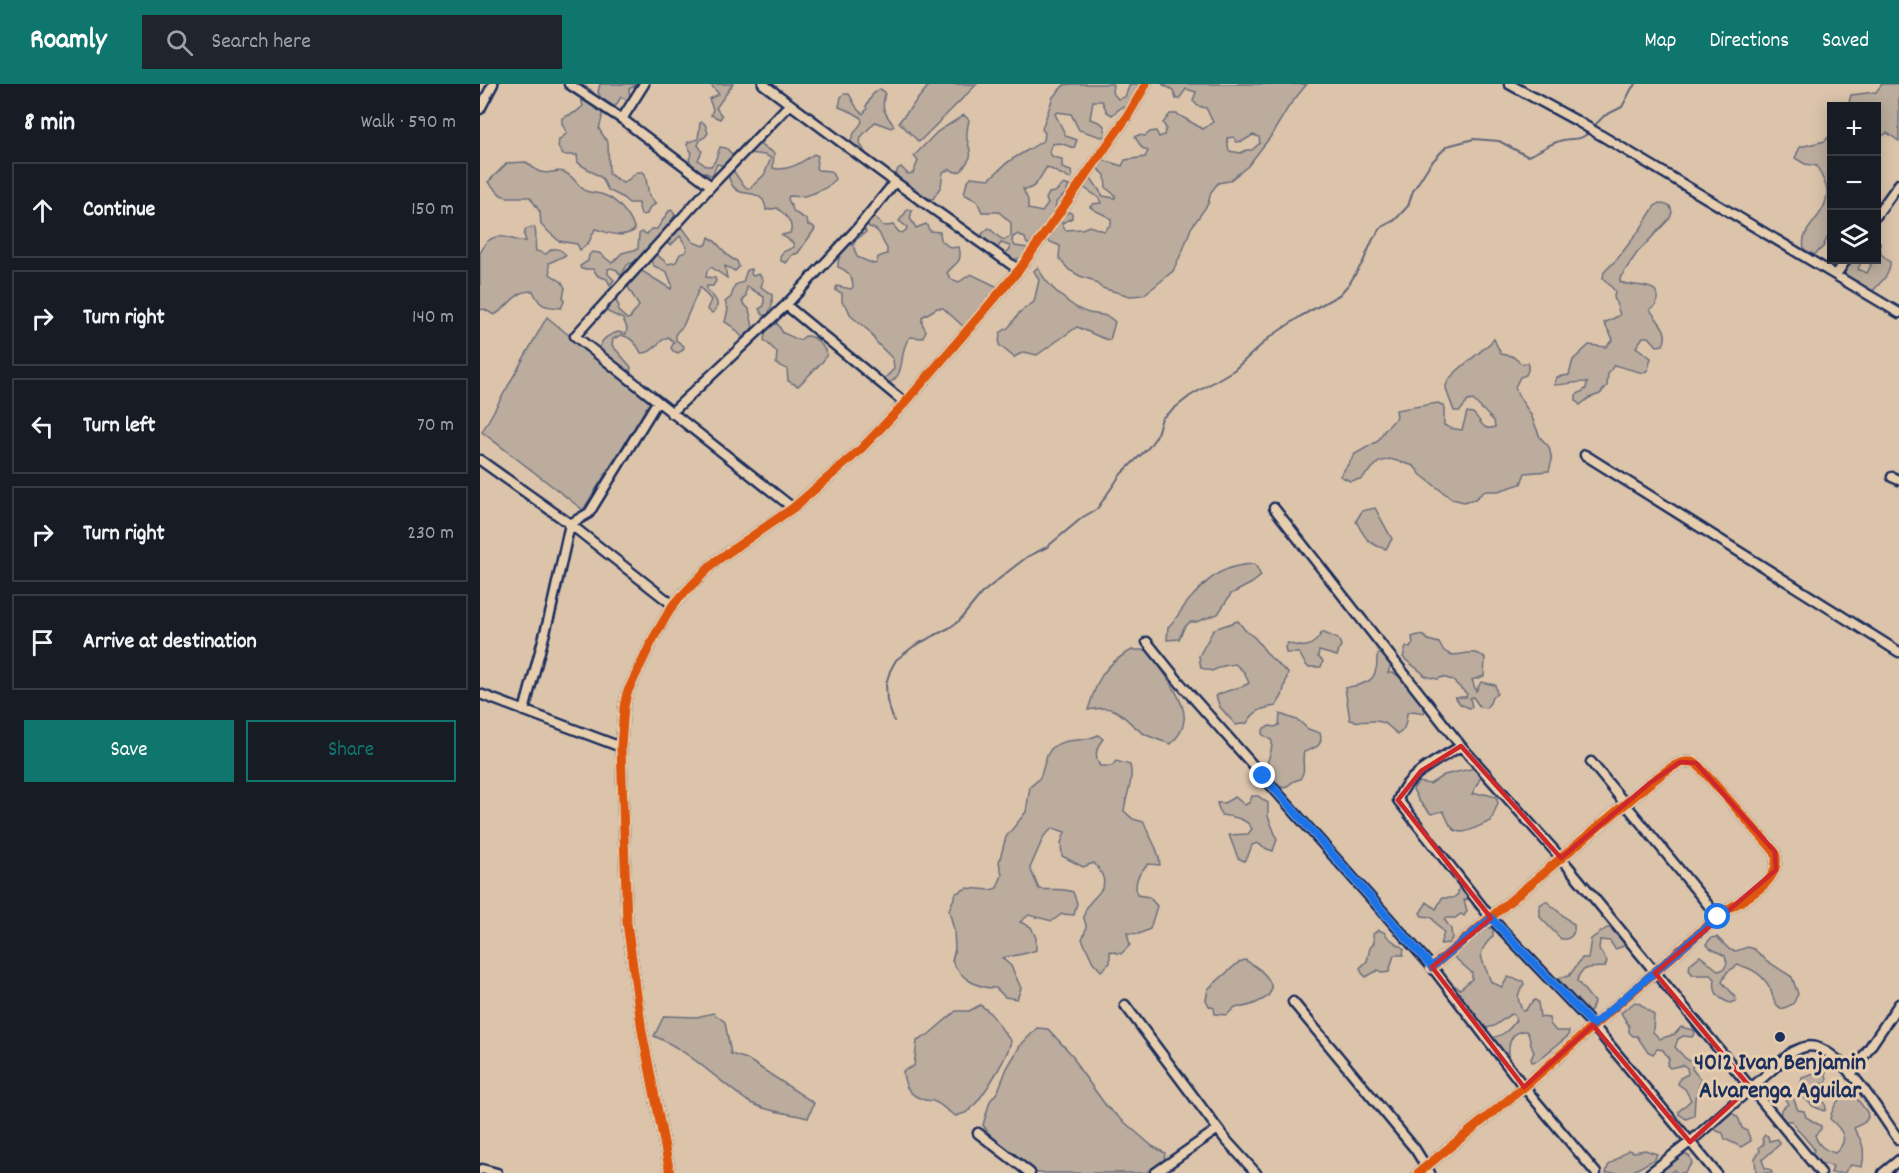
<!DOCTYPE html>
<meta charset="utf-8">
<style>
:root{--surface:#171b24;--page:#20242c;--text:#f1f3f6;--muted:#9ea1a6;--line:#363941;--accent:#0f766e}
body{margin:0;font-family:Dekko,sans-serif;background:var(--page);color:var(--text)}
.controls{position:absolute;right:18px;top:18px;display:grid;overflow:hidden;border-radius:0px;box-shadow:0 3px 15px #0003}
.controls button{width:54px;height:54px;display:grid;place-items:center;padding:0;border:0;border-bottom:2px solid var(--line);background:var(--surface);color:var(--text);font:30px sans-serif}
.stop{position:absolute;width:18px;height:18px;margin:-14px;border:4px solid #1a73e8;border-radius:50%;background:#fff}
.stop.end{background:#1a73e8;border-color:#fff;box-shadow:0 2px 6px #0008}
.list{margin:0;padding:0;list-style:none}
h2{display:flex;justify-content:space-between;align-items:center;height:78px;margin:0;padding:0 24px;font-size:26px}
h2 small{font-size:20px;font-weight:400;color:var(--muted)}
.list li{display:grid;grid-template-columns:39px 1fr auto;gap:18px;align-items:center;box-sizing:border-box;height:96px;margin:0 12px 12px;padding:0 12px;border:2px solid var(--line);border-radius:0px}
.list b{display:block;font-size:22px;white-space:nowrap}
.list em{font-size:20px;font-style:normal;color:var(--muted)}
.actions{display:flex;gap:12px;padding:18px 24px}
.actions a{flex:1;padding:14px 0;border:2px solid var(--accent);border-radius:0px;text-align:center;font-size:21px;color:var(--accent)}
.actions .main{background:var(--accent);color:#fff}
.icon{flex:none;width:33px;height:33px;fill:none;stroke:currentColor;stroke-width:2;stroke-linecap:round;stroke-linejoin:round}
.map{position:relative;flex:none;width:1419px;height:1089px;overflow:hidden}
header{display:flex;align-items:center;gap:36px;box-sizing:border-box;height:84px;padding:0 30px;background:var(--accent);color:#fff}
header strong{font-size:28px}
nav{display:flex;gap:33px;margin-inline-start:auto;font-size:21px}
.search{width:420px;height:54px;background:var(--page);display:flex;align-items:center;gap:15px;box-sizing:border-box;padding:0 21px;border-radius:0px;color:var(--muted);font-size:22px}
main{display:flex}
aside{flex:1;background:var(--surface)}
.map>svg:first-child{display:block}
.green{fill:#bbac9d;stroke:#6b6e7e;stroke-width:1.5;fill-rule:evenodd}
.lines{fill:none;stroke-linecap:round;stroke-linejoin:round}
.stream{stroke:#64677b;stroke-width:2}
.minor-casing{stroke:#1b2f5e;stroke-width:13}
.minor{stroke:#e7ceaf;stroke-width:8}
.cycleway-casing{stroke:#e7ceaf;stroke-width:13}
.cycleway{stroke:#de5710;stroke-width:9}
.route{stroke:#1a73e8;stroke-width:8}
.marked{fill:none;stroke:#cd282b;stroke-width:4.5;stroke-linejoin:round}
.poi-dot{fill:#1b2f5e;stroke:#e7ceaf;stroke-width:2}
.labels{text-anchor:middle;stroke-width:6;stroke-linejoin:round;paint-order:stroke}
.poi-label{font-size:24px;font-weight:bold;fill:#1b2f5e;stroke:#e7ceaf}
</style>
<header>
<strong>Roamly</strong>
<div class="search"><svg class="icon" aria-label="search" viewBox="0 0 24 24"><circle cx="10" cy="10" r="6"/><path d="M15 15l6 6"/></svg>Search here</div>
<nav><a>Map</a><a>Directions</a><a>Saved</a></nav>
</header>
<main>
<aside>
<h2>8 min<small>Walk · 590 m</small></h2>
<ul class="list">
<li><svg class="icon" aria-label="ahead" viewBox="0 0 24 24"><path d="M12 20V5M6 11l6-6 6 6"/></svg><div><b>Continue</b></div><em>150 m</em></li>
<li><svg class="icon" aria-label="right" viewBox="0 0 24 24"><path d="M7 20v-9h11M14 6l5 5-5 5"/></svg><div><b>Turn right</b></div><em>140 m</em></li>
<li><svg class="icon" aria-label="left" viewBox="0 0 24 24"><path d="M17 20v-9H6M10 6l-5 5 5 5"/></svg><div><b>Turn left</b></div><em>70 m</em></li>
<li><svg class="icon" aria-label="right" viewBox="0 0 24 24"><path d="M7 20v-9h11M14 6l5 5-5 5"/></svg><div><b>Turn right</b></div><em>230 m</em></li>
<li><svg class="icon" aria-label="arrive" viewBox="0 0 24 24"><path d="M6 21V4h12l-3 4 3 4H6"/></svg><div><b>Arrive at destination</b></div></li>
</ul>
<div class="actions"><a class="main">Save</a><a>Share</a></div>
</aside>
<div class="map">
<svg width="1419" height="1089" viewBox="0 0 1419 1089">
<rect width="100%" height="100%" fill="#dbc4aa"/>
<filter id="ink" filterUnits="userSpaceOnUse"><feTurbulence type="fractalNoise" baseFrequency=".0167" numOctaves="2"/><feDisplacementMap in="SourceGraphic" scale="12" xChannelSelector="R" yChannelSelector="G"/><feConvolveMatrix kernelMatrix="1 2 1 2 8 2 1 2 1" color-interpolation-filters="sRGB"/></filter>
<g filter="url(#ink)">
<path class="green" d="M93 0C112 0 118 12 122 30 123 34 120 40 119 45L128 59 129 90 143 99 148 96 157 88H163L165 90 169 111 176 120 170 123 167 130 161 131 158 119H149L142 113 128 106 122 94 98 79 97 71H83L78 63 79 56 87 49 82 40V34L96 28 103 22 101 14 91 8Z
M120 0H158L149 5 150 14 147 16 141 13 135 23 121 14 118 8Z
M230 0H253L236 24 242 32 240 35 231 31 233 25 229 15 239 10Z
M450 0H497L439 58 419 38Z
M591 0H633L632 8 638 15 645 13 650 0H663L647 23H642L632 31 627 28 622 17H613L610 35C620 38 628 40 624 52L621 53 599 46 591 30 577 28 575 30 586 52 597 56 594 64 580 59 572 60 569 68 573 73 582 75V84L591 87 592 92 591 95 588 94 567 83C560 92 556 107 543 105L548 116V125L562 128 568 120 566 115 569 109 575 108 584 100 589 102 585 110 576 118 575 127 569 133C568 144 557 150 553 159L547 160 545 154 538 150 533 153 532 157 535 162 548 164 550 166 546 173 532 176 525 170 530 165V162L521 159 517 165 504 155 502 150 509 144 520 154 524 156 531 152V139L519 128H502L497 117 484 110 487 98 491 93 509 95C517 89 523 81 531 76 542 69 554 63 564 56L565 49 562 45 573 13 584 1Z
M682 0H827L809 22 791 52 768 82 749 97 738 99 731 108 728 120 711 144 703 166 693 187 674 203 663 211 650 212 622 204 612 196 600 192 589 186 579 174 580 162 566 156C572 146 579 134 589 128L592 130V134L582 139 585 146 602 145 609 142 624 147 631 140V135C624 129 617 129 610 123L613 120 621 119 619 114 603 103 605 98 611 94 623 112 635 114V111L626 104 625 91 616 83 620 75 642 82 645 76 665 73 668 67 662 64 655 53 658 51 665 52 670 48 676 47 679 53 684 51 686 44 683 39 690 30H697L723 45 733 38 726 24 718 22 713 17 716 8 706 5 699 15H696L693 6ZM773 51 779 53 780 59 772 66H766L761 69 749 67 747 54 754 53 756 58 763 57Z
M1402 0H1419V57L1407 49 1397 55 1396 22H1368L1371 11 1396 8Z
M400 5 405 8C401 26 404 27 414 42L411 44 395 38 381 53 380 59 385 68 380 69 370 60C374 37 400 38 359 23L361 13 364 10H369L378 26 383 30 387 25 386 22 393 10Z
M484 31 489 36C488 41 486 50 487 55 492 73 493 71 481 87L475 88 470 85 463 88 461 102 453 115C441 114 423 100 416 90L418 85 421 83 428 90 433 89 438 77 434 72 457 48Z
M222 38 225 40 228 49 225 53 221 55 218 61 222 67 218 76 226 82H231L235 77 240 63 246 64 253 71V77C248 82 244 82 237 80L232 92 224 88 219 89 214 86 209 75 212 69 207 61 208 58 218 55 220 39Z
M1351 50V146L1343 163 1334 171 1327 167 1325 168C1316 144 1347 135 1347 108 1347 100 1340 90 1337 82L1325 80 1315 74 1320 63 1345 57Z
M277 59 294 69 293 84C308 88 322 78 334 70L338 72 336 84 338 86 351 87 355 95C351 103 334 110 324 112 319 113 314 112 309 112L308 115 314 128 327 136 328 141 333 142 335 145 318 169 312 171 306 179 301 177 300 172 303 168 314 163 313 159 302 151 310 149C315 139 305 130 297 124L286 126C286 124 284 118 283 116 274 105 260 114 252 101 249 95 248 93 249 87L253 86 263 101 269 105 284 91 291 74 285 71 268 69Z
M46 78C51 81 55 87 61 88 69 91 76 85 84 88 94 92 97 102 106 107 111 109 119 109 124 111 138 116 151 133 155 146 141 155 130 149 115 145L109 158 100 166 97 160 79 157 61 141 60 128 50 113H27L21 111 8 98 27 79Z
M1179 119 1190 122 1192 128 1190 134 1157 169 1140 194V198C1152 204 1187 196 1175 222L1170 225C1176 237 1191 246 1183 261L1177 262 1169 253H1163L1156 263 1171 274 1168 286 1163 289 1134 281 1128 290 1127 302 1120 310 1109 314 1100 321 1096 317V311L1106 305 1107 298C1101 297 1083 301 1074 301L1077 293 1089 291 1093 276 1109 261 1126 263 1133 255 1124 239 1140 231 1134 213 1135 207 1123 194 1124 188 1138 174 1161 144 1174 123Z
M428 125 432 127 430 134 436 144 446 140 450 147 460 148 461 156 470 164 479 163C483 180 475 178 467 189L471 195 479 198 491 190 520 204 484 243 463 224H457L442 233V239L446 247 442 254 430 253C418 266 427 291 409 299L404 295 414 285 413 275 396 258 390 248 371 232 367 223 362 218V209L356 207V204L357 202 371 205 373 203C373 192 368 187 358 183 357 167 372 155 381 144H384L386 148 376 156 373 161 377 173 394 180 397 179 398 173 407 170V164C400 156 402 145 389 143L386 137 389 132H393C404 139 397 144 413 141L419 148 422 149 426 146 427 143 419 137Z
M192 126 195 131 180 154 160 177C144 180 148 180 141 192L137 186 131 184 128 185V190L134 196 130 201 127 195 118 192 113 185H101L100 182 108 177 109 171 112 168 119 169 132 179 142 169 158 165 159 150 162 148 167 150 171 145H177L189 127Z
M54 143C58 150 54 159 56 167L66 170C73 163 79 163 86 171L69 179 70 190 82 198 85 204 83 213 84 218 81 224C64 222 61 224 53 207 34 206 29 224 14 231L4 225 0 226V169C3 165 4 160 8 157 22 146 34 159 46 157L44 151 46 145Z
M202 143 213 158 223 162 227 160 229 153C242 160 244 173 257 177L259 183 255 187 245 182 247 194 231 183 227 187 226 193 235 194 236 197 233 202H227V206C234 213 243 220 232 229L227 225 231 216 220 203 203 242 196 249V256L204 262 203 266 198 269 193 267 191 264 194 258 188 253C177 257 174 270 161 269 157 260 151 253 141 251L133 255 132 261 151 283 150 289C138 285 129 274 120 265 120 255 129 251 138 248L146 250 147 244 143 235 128 228 126 222 130 217H136L139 222 138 227 147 235 150 234 159 222 148 203 159 187H162L191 205 192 201 187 188 174 182 170 175 176 170 188 180 196 178 200 170 206 168 207 163 200 152 191 161 186 159V156Z
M1397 153 1400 159 1401 170 1410 178C1411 191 1400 198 1393 207L1372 198 1364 188 1369 176H1382L1378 185 1387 189 1391 181 1385 176H1396Z
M558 183C564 199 592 225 609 229 619 231 628 230 635 238L630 256C623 256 606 246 597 243L557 271 544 268 534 273 519 261 520 249 529 243 540 228 554 218 559 196 554 187Z
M270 185 272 186 271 190 273 192 279 190 283 196 281 203 292 211V221L288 231H283L279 225 284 222V213L267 202 266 212 262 218 269 225 273 243 263 254 253 243 245 238 248 225 245 218 251 213 255 201 263 198 267 186Z
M67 233 170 319 103 426 2 348Z
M297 239 303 249C310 251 314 255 320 256L325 252C336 252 342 260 347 270L343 277 318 302 308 297 307 285 296 280 297 268 284 256 286 244Z
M1014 255 1021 270 1032 272 1042 280 1048 279V286L1046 291 1040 293 1035 303 1038 311 1051 331 1060 353 1069 363 1072 376 1069 387 1045 389 1041 400 1018 407H1005L995 415 984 418 972 415 941 391 934 382 910 375 899 378 881 395 870 397 860 392 875 370 898 357 904 347 917 333 916 326 958 319 964 322V341L970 344 982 346 987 328 993 329C1001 336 1002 348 1015 343L1014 337 993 316 988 317 980 327H974C972 320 967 311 966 303 966 290 1006 266 1014 255Z
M895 424 912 455 906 465C889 461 884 453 876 437L882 427Z
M775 480 781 492 772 499 751 510 738 530 716 538H710L704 544 699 555 687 556 688 543C698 534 702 523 711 514 731 491 745 481 775 480Z
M758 537 765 546 775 554 790 573 808 589 802 612 796 622C782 624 774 627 767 639L756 641 740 623 736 612C747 605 758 606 769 599L764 588 755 580 743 582 732 587 721 584 719 572 734 545Z
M842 548 858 555 861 561 857 572 839 567 838 573 843 577 841 583H828C823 579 823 574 819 569H806L805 563 808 559C824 565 833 564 842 548Z
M938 551 944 552 948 556 959 559C970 584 990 559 1005 574L1004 592 992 596 996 607 1001 598 1015 601 1017 610 1012 613 1010 619 1006 624 1000 623 993 613 990 614 992 623 989 624 980 620 975 613H986L987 610 972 596 963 593 957 595 945 592C939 584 930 581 923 573L926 563 930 564 933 559 932 553Z
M652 566H668C679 582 707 617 704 636 703 647 697 653 691 660 682 657 671 654 663 649 640 634 642 619 608 626 617 596 623 581 652 566Z
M902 567 912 578 908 589H914C924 596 941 612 946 623L944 629 933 627 927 629C926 638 926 645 918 650 912 647 908 639 901 638 892 635 884 640 870 636L865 604C888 599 898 598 897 572Z
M800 630 819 637 828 645 840 649C844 662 835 664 824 668 821 678 827 686 820 695L814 697 805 704 799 702 787 689C785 677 793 668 792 657L782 650 784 644 790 642 795 643 799 641Z
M618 651 623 655C616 663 614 673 620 682H632L636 677 650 681C654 698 646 710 644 727L653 735 664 738C669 754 679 764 680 781L668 780C658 790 654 797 657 811L669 813 677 822 670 845 659 850 647 849 650 861 641 870 630 867V879L621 887 613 878 602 855C604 851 606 846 606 842 606 838 603 835 604 832 606 810 640 808 614 779L603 783 582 772 581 759 585 748 573 744 564 752 550 784 559 805C571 807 581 803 593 808L597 819 594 831 582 830 572 837 549 831 540 838 551 843 556 854V866C545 871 534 871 522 874L531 882 541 904 537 915 525 913 516 904C498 905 480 894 472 877L475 865 474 846 469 826 476 809 487 804 511 806 517 804 522 791 519 778 526 753 546 728 550 703C553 700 558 697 560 693 565 683 564 671 573 663 587 653 604 659 618 651Z
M999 683 1003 689 992 710H1005L1016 713 1018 719 1011 737C998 741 980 757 970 741 967 736 966 731 963 727L951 730 939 717 933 705 938 698 950 700 964 691Z
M772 712H778L788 719V732L797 755 793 767 787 765 777 759 772 761 768 772 764 777 758 774 749 751 768 750 772 745C767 734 753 733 741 731L737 719H744L755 713 765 721 770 718Z
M981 799 994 805 1006 822 1001 828C993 826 994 820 990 815L984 816 987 827 984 832 981 830 975 834H966L964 835 971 845 972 854 969 859 960 860 964 849 951 833 942 832 940 829 947 818 956 825 962 814H973L978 810 979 801Z
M1066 817 1094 841C1095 850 1091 856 1081 855L1060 833V821Z
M1007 844H1013V852C993 872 1003 874 1011 898L1022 903 1028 893 1043 897 1044 900C1036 911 1037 916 1043 927L1046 926 1049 921 1055 916 1058 918 1060 933 1069 934 1070 940 1076 947H1089L1088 952 1057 977 1052 978 1051 975 1054 968C1049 961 1052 953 1046 947 1032 946 1028 959 1029 971L1026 972 1012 957V954C1023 951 1029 947 1036 936L1034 931 1031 930 1014 942 1003 945 969 902 971 899 980 905 992 895V889L972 871 989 858 998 848Z
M1127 844H1130L1143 857 1144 862 1135 865 1130 857 1120 856 1119 865 1127 877 1125 883C1113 884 1100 881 1097 897L1114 918 1111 927 1108 928C1099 921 1085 903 1078 894L1089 892 1102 874H1108L1111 855Z
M898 846 904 848C909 857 917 858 924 865L923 871H914L909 888 903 889 898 886 886 893 882 889 880 884 887 877 890 864 894 859 893 850Z
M1237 853 1250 866 1256 867 1268 863 1274 865 1287 877 1312 893 1318 910 1313 920 1302 925C1293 920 1293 912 1290 904 1283 891 1272 884 1258 881L1247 888 1242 898 1254 911 1256 917 1250 919C1237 914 1233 908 1235 895L1231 891H1213L1209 886 1210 880 1220 872 1239 887 1244 885 1247 879 1245 872 1230 864 1226 860 1231 854Z
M765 876C782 885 807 906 778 918 770 922 763 924 755 923L747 931 735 930 734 924 729 922 726 916 728 905 759 878Z
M1155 918 1160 920 1174 931 1173 948 1180 955 1195 950 1201 943 1213 946 1215 948 1212 953 1203 952 1198 955 1195 963 1205 974 1213 979 1212 985 1221 996 1215 1014 1214 1032 1206 1035 1199 1030V1027L1211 1016 1205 1005 1198 1000 1200 994 1208 990 1207 984 1203 981 1190 984 1187 981 1189 975 1183 966 1177 965 1173 970 1167 967 1157 952H1153L1149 948V942L1141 929Z
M500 921C515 930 520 945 531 957 528 972 499 1022 485 1029 482 1030 479 1031 476 1032 468 1028 461 1020 455 1018 452 1016 449 1017 445 1016 430 1012 424 1003 423 987L434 982 437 957 448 951 476 927H489Z
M233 929 245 938 251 970 267 975 334 1019 328 1034C308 1029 283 1027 266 1016 235 994 210 967 174 952L184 932 217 933Z
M557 944 568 945 593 972 598 983 627 1023 672 1062 685 1069 684 1076 665 1089H557C539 1071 516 1063 503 1041L510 1017 518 1007 527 984 540 962Z
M1343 987 1346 989 1347 997 1346 1000H1340L1333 1006 1337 1014 1345 1019 1346 1025 1344 1027 1333 1022 1322 1012 1320 1006 1322 994Z
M1303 1003 1312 1011 1318 1026 1324 1027 1326 1033 1341 1042V1045L1335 1051C1338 1062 1345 1066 1355 1069 1370 1057 1363 1046 1350 1035 1353 1021 1359 1013 1372 1008L1387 1028 1388 1033 1385 1038 1374 1044C1376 1050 1379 1052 1381 1057 1385 1066 1384 1074 1382 1083L1371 1081 1364 1089H1351L1353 1082 1336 1078 1333 1071 1334 1065C1326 1054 1318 1048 1312 1037H1302L1300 1035 1301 1026 1308 1020 1300 1006Z
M1247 1029C1257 1029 1259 1034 1262 1044L1267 1047 1271 1057 1261 1063 1245 1055 1243 1049 1237 1047 1233 1042Z
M1285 1051 1288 1052 1289 1057 1298 1055 1300 1060 1282 1076 1285 1084 1291 1086 1292 1089H1276L1275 1074 1280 1067 1279 1063 1284 1060 1282 1055Z
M1148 1066 1154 1068 1165 1066 1177 1070 1175 1075 1150 1089H1126L1128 1082Z
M1203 1068 1210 1073 1212 1079 1204 1089H1197L1194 1086 1190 1089H1182L1181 1086Z"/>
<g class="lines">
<path class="stream" d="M1113 43 1124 32 1142 23 1152 4 1156 0
M414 637 407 617 406 600 410 587 416 576 434 562 469 544 479 537 501 510 530 486 547 473 567 463 603 433 617 425 641 390 668 364 676 353 682 334 710 312 754 286 790 253 821 232 859 211 869 200 883 178 893 155 902 143 915 136 928 122 933 107 950 80 967 62 994 55 1019 57 1047 72C1060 68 1069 59 1083 56 1094 54 1102 57 1110 47"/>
<defs>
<path id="minor" d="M89 0 142 35 231 102
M283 0 415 98 539 186
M1029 0 1097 37 1419 229
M310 20 231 102 95 252 313 424
M0 25 13 0
M142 35 164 0
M1396 132 1419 100
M1356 191 1366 176
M306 221 425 319
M191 329 306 221 375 147 415 98
M1105 371 1419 568
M0 376 90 440 193 521
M1412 393 1419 396
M794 424 981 662 1081 774 1341 1089
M667 558 700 599 952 883 1044 1003 1116 1089
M0 610 141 663
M44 627 71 526 90 440 109 429 177 318
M981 662C959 676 926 690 918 716L1011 834 1113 941 1236 1089
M1111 678 1238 833
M813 918 935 1065 950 1089
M645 921 746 1056 776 1089
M1371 991 1419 920
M498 1049 550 1089
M0 1086 2 1085 17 1089
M190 1089 162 947 147 839 141 663 144 623 147 609 174 553 193 521 211 502 236 477 313 424 379 367 425 319 539 186 647 33 666 0
M675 1089 738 1045
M938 1089 1044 1003 1243 828C1264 815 1304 798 1295 768L1216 679C1199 673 1183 690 1170 699L952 883
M1170 1089 1210 1058 1312 968C1321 964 1328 960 1339 964 1368 975 1401 1031 1419 1056
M1403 1089 1419 1076"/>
</defs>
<use href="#minor" class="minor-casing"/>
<use href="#minor" class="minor"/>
<defs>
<path id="cycleway" d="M190 1089 162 947 147 839 141 663 144 623 147 609 174 553 193 521 211 502 236 477 313 424 379 367 425 319 539 186 647 33 666 0
M938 1089 1044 1003 1243 828C1264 815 1304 798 1295 768L1216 679C1199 673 1183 690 1170 699L952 883"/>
</defs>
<use href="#cycleway" class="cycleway-casing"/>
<use href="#cycleway" class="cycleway"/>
</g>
</g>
<g class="lines" filter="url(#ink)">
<path class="route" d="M783 692 952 883 1011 834 1113 941 1238 833"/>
</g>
<path class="marked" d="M981 662 1081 774 1170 699 1200 678 1216 679 1295 768 1296 786 1175 889 1270 1003 1210 1058 1113 941 1044 1003 952 883 1011 834 918 716 941 687Z"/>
<circle class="poi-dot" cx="1300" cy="953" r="6"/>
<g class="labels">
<g class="poi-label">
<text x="1300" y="985">4012 Ivan Benjamin<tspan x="1300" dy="28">Alvarenga Aguilar</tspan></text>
</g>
</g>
</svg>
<div class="controls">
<button>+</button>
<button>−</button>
<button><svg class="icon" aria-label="layers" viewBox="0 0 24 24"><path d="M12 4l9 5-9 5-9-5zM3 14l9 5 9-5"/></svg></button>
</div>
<div class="stop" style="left:1238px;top:833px"></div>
<div class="stop end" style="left:783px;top:692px"></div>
</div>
</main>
